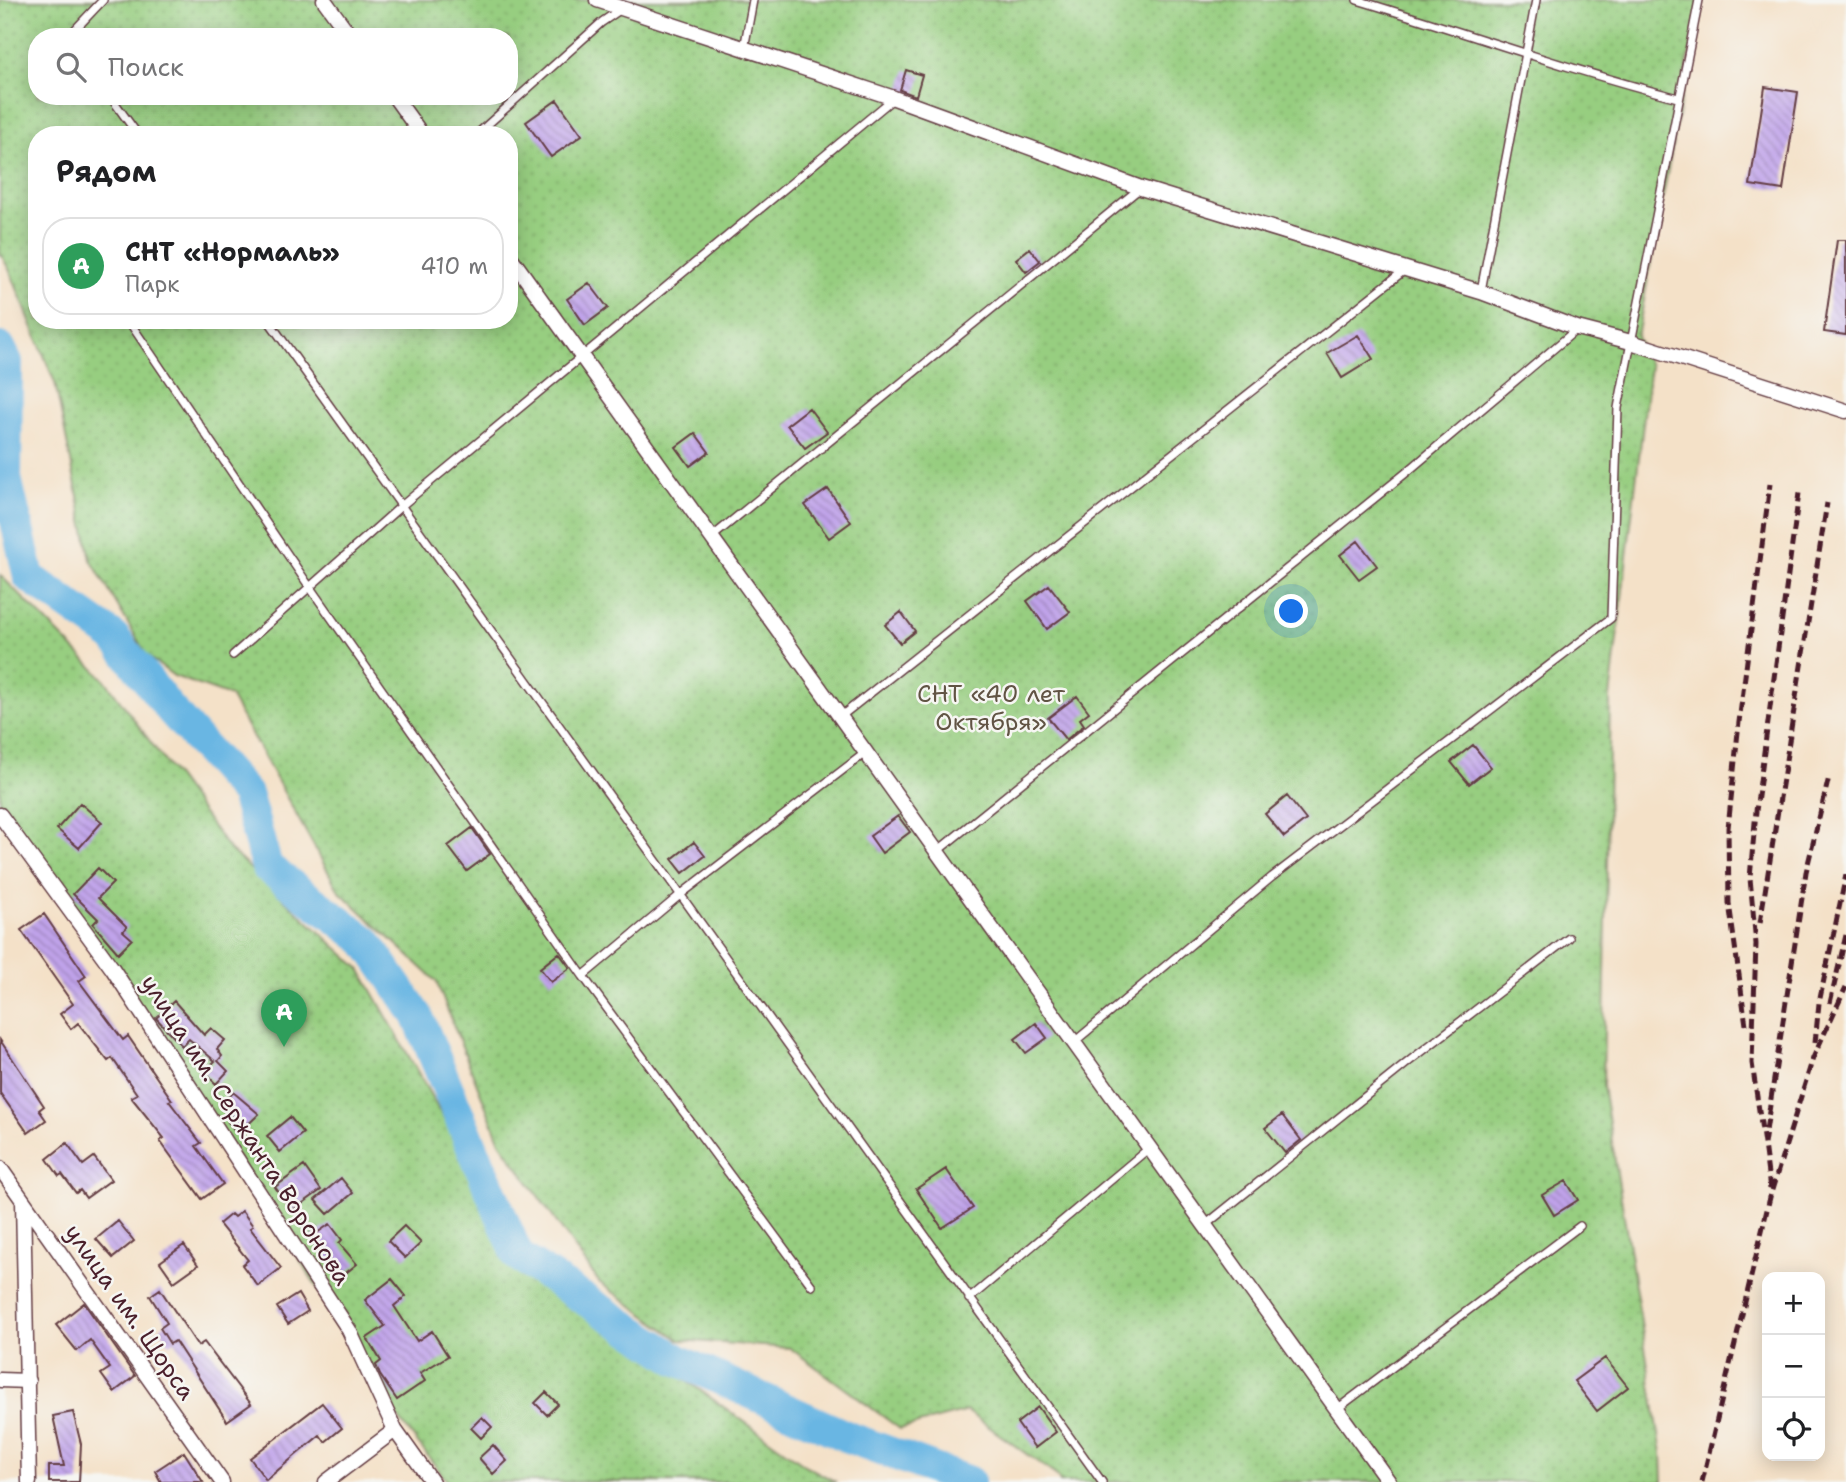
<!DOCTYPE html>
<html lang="ru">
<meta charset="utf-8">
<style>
:root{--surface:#fff;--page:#f6f6f6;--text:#202124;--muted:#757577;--line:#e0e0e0;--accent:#1f6fb2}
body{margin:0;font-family:"Shantell Sans",sans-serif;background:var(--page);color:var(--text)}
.controls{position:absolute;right:21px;bottom:21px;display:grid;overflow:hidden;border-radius:14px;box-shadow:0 4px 18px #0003}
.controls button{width:63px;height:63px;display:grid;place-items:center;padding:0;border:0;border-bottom:2px solid var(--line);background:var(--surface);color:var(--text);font:35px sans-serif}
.you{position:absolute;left:1292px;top:612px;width:24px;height:24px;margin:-18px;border:5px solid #fff;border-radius:50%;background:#1a73e8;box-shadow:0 0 0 10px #1a73e833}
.badge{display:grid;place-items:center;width:46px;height:46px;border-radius:50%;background:var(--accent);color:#fff;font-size:23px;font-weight:700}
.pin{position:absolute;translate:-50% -58px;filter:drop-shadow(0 2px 4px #0008)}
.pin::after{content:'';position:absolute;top:37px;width:24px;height:21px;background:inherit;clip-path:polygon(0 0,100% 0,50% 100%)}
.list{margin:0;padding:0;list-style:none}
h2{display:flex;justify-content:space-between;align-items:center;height:91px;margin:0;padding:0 28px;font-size:30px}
h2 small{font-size:23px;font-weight:400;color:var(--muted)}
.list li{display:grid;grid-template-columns:46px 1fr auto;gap:21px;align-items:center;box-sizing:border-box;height:98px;margin:0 14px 14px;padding:0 14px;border:2px solid var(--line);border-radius:28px}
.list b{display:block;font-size:26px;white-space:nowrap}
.list p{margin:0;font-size:23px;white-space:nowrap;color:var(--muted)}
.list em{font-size:23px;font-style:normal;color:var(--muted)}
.icon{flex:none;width:38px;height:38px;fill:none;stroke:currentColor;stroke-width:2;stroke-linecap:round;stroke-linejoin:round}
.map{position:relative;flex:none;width:1846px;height:1482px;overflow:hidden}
.search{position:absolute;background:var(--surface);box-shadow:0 4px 18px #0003;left:28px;top:28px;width:490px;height:77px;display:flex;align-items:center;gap:18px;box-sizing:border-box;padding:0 24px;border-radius:28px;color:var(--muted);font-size:26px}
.panel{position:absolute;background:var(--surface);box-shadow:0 4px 18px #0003;left:28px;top:126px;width:490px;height:203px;border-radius:28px}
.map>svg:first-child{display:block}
.garden{fill:url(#garden-dots);stroke:#707656;stroke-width:2;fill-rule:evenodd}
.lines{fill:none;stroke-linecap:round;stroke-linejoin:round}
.river{stroke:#69b6e3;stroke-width:32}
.building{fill:url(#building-back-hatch)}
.lane-casing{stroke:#643c43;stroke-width:10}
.street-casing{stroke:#643c43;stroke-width:17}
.lane{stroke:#fff;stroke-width:7}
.street{stroke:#fff;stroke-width:14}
.rail{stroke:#4a1f2b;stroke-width:5;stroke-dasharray:10 5;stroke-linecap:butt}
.labels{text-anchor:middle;stroke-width:5;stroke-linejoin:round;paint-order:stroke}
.park-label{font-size:24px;fill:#615444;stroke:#f6f6f2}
.street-label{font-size:24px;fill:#4a1f2b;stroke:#f6f6f2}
</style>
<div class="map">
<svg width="1846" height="1482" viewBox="0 0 1846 1482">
<defs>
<pattern id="garden-dots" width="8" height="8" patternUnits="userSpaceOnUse" patternTransform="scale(1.75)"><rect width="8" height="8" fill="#97ce80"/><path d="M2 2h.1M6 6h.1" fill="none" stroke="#84b06f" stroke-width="1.8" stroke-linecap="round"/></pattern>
<pattern id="building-back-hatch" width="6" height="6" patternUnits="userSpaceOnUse" patternTransform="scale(1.75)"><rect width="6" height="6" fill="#c0a3ea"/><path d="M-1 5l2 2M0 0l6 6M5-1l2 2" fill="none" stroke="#9e84be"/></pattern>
</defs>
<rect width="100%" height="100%" fill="#f6f6f2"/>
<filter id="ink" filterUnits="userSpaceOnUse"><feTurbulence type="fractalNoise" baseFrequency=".0143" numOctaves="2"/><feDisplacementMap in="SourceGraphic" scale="14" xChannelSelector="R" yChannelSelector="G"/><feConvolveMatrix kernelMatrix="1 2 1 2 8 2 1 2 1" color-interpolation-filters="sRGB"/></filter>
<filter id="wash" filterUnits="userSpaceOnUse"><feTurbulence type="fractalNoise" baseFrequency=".00686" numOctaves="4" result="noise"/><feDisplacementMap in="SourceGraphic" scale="28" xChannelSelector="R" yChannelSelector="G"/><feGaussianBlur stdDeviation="1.57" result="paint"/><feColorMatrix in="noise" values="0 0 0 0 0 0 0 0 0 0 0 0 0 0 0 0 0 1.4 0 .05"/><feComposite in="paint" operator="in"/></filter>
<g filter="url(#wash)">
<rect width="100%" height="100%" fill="#f4e1c8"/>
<path class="garden" d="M0 0H1703L1688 61 1637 337 1650 366 1610 697 1603 1086 1662 1453 1663 1482H1060L1057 1476 967 1411 900 1429 790 1348 680 1340 599 1282 500 1142 436 981 339 891 230 696 174 676 147 656 91 560 55 383 10 271 0 253ZM37 37H509V96H37ZM37 135H509V320H37Z
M0 575 105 680 229 849 360 969 527 1267 808 1467 836 1482H448L393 1411 217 1125 0 813Z"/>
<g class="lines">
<path class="river" d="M0 348 7 362 6 478 29 577 114 637 170 709 246 794 267 867 366 941 417 1015 518 1256 678 1360 848 1437 969 1482"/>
</g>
<g id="blocks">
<path class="building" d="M906 70 922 75 916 96 900 90Z
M1765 87 1798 92 1783 190 1750 185Z
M557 100 582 135 551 157 526 122Z
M1837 240H1846V335L1824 332Z
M1030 248 1040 261 1026 272 1016 259Z
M589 283 608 308 585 325 567 299Z
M1358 335 1373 359 1342 378 1327 353Z
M809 408 827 432 805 448 787 425Z
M695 433 709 452 690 466 676 447Z
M828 489 851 522 829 538 805 505Z
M1358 541 1377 566 1359 579 1340 555Z
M1049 585 1070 612 1047 629 1027 601Z
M901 612 915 631 900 643 885 625Z
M1077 696 1089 712 1080 719 1084 725 1066 740 1048 718Z
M1473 745 1491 767 1469 784 1451 762Z
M1287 796 1306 820 1284 837 1265 814Z
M80 803 102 822 79 848 57 829Z
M898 816 910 832 882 853 870 836Z
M472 828 490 854 467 871 448 846Z
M694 842 705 856 683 873 672 859Z
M98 868 113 883 98 898 127 927 123 931 132 939 118 953 93 924 98 919 73 894Z
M44 914 86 976 79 981 123 1040 128 1036 172 1100 169 1101 201 1143 196 1146 223 1184 202 1199 160 1141 164 1138 131 1097 137 1094 112 1058 108 1061 78 1023 71 1029 60 1014 73 1004 21 930Z
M559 953 570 968 551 982 540 968Z
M174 1001 204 1035 211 1028 225 1040 217 1049 222 1056 218 1061 228 1071 216 1084 204 1072 215 1061 189 1039 182 1046 156 1018Z
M1036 1023 1047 1038 1026 1053 1015 1039Z
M0 1040 44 1106 39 1110 46 1120 28 1133 0 1093Z
M233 1092 259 1114 238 1134 228 1122 232 1119 219 1105Z
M1282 1115 1301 1140 1285 1153 1265 1128Z
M290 1117 303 1133 280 1152 267 1136Z
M67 1143 83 1165 94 1157 111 1180 86 1198 80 1190 76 1193 62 1174 59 1176 47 1159Z
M304 1166 321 1190 292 1211 275 1187Z
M946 1169 973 1208 942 1228 916 1189Z
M341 1178 353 1193 328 1214 315 1200Z
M1566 1181 1578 1200 1554 1215 1542 1195Z
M242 1211 253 1226 250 1228 281 1268 258 1286 242 1265 248 1260 219 1224 231 1214 234 1217Z
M118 1221 134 1241 113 1258 96 1239Z
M330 1224 342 1240 339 1243 357 1264 342 1276 311 1237Z
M404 1226 421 1243 405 1258 388 1241Z
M184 1245 198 1265 174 1282 160 1262Z
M392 1279 406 1296 394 1306 417 1341 432 1331 448 1356 420 1373 425 1381 397 1400 380 1375 376 1365 381 1361 367 1338 385 1326 365 1300Z
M160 1289 198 1346 204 1342 251 1404 227 1421 175 1341 170 1344 160 1328 167 1323 150 1296Z
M298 1294 308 1311 288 1324 277 1307Z
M84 1303 135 1376 114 1392 101 1374 110 1368 90 1340 77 1351 56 1325Z
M1605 1358 1628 1387 1597 1411 1574 1381Z
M546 1392 558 1404 547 1415 535 1403Z
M322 1403 342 1428 325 1442 320 1435 266 1480 250 1458Z
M1038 1407 1056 1432 1035 1448 1017 1423Z
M73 1412 81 1444 79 1482H49V1466H64L53 1416Z
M482 1417 492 1427 481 1438 471 1428Z
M493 1445 507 1461 493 1474 479 1458Z
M184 1452 203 1482H161L155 1471Z"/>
</g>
</g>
<g filter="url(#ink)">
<use href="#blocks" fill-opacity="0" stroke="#643c43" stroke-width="2"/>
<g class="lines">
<defs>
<path id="lane" d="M1357 0C1464 32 1569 70 1678 98
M68 37 103 0
M744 49 753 0
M110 96 138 135
M476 135 602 22 621 9
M1481 291 1536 0
M128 320 309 586 583 976 812 1286
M268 320 1102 1482
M712 537 1139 189
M233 655 400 507 894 98
M840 717 1406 269
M935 853 1407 472 1577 329
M583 976 680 895 865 753
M1073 1043 1272 877 1611 618 1618 408 1699 0
M1204 1226 1412 1059 1569 938
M969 1299 1148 1149
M1337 1409 1580 1226"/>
<path id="street" d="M324 0 351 37
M597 0 894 98 1141 188 1481 292 1577 328 1631 342 1846 411
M394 96 422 135
M509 255 1389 1482
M0 815 112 968 349 1330 395 1430 432 1482
M0 1168 222 1482
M23 1201 29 1482
M0 1380 28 1381
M326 1482 395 1430"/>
</defs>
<use href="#lane" class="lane-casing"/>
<use href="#street" class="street-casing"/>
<use href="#lane" class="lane"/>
<use href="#street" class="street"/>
<path class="rail" d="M1760 923 1827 503
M1830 1003 1846 935
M1746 1025 1729 903 1728 828 1739 722 1770 484
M1815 1043 1819 1003 1846 875
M1764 1144 1752 1063 1756 944 1750 878 1756 811 1799 493
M1770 1189 1764 1144 1806 872 1829 777
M1702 1482 1771 1193 1813 1058 1846 987"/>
</g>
</g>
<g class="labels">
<g class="park-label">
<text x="991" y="702">СНТ «40 лет<tspan x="991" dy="28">Октября»</tspan></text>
</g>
<g class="street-label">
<text transform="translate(246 1130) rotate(57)" y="8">улица им. Сержанта Воронова</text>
<text transform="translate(130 1312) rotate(55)" y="8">улица им. Щорса</text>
</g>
</g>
</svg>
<div class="controls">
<button>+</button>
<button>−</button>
<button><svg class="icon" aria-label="locate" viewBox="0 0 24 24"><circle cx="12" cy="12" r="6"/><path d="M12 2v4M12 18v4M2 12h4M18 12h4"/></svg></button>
</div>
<div class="you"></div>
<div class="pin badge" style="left:284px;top:1047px;background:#2e9e5b">A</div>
<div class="search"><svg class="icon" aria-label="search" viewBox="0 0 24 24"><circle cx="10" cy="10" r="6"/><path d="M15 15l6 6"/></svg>Поиск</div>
<section class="panel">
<h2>Рядом<small></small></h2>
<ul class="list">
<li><span class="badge" style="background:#2e9e5b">A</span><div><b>СНТ «Нормаль»</b><p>Парк</p></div><em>410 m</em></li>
</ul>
</section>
</div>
